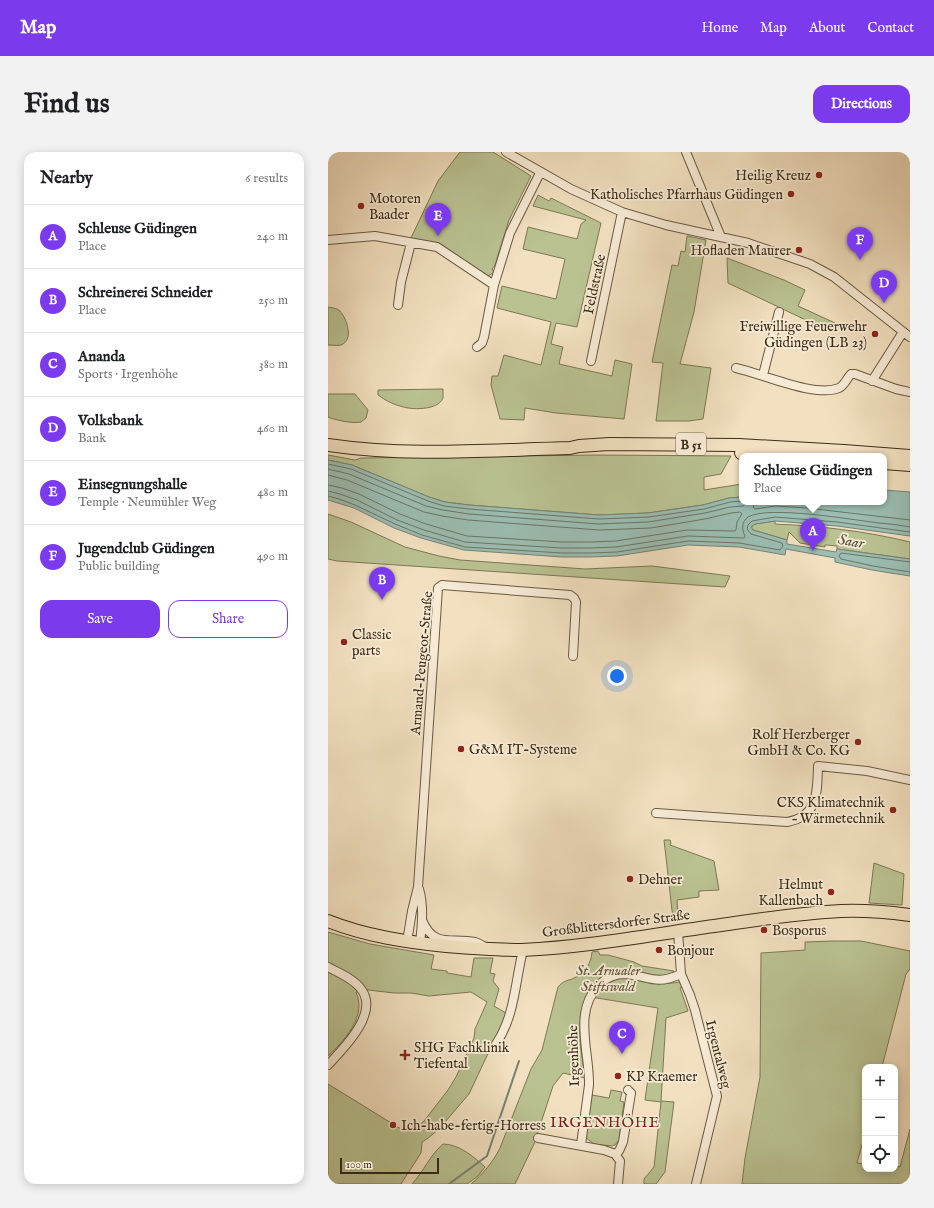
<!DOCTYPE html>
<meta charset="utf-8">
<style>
:root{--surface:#fff;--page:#f2f2f2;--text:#202124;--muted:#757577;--line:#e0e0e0;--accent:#7c3aed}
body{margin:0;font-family:"IM FELL English",serif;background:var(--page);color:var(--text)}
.controls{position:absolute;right:12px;bottom:12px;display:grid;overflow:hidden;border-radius:8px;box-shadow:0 2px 10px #0003}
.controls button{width:36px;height:36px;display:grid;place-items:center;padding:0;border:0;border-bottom:1px solid var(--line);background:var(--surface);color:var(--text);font:20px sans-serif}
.scale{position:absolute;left:12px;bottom:10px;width:99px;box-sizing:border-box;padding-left:4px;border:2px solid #3d2d18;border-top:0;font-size:11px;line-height:14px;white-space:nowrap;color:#3d2d18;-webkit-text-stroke:3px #f7ebd6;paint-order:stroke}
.you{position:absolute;left:289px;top:524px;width:14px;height:14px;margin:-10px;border:3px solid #fff;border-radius:50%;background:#1a73e8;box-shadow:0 0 0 6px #1a73e833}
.badge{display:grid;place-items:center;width:26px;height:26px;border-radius:50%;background:var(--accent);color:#fff;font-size:13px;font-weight:700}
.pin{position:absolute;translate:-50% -33px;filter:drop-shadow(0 1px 2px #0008)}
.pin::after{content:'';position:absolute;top:21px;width:14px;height:12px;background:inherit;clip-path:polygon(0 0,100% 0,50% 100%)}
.popup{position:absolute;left:411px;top:301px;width:148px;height:52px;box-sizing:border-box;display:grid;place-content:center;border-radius:8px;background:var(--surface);filter:drop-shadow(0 1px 3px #0005);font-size:13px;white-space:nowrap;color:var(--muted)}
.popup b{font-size:15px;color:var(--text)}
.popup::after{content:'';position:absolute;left:50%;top:100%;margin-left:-8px;border:8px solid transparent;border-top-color:var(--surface)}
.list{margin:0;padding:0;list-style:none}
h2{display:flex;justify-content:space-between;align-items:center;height:52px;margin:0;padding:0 16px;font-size:17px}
h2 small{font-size:13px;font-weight:400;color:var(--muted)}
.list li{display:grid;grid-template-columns:26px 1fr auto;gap:12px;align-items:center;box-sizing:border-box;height:64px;padding:0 16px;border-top:1px solid var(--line)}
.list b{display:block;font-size:15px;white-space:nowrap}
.list p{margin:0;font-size:13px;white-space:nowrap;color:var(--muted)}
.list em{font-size:13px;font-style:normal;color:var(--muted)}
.actions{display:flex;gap:8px;padding:12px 16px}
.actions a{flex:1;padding:9px 0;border:1px solid var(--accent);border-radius:12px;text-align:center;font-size:14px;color:var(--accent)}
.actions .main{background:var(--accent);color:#fff}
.icon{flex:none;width:22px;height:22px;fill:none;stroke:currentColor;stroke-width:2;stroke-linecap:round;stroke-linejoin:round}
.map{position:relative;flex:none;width:582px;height:1032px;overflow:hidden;border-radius:12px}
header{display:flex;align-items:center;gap:24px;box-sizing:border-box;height:56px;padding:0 20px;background:var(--accent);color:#fff}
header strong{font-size:19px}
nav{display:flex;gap:22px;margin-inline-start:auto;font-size:14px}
.intro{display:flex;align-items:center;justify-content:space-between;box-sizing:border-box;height:96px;padding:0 24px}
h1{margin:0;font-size:28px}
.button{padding:10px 18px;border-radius:12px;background:var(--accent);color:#fff;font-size:14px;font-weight:700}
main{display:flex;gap:24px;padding:0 24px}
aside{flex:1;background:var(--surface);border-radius:12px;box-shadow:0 2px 10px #0003}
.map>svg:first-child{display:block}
.green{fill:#bac292;stroke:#7c7855}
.water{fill:#9bbdb2;stroke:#758374}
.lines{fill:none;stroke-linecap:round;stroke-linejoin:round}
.shore{stroke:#6c7565;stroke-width:1}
.stream{stroke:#758374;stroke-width:2}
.street-casing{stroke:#6a5a42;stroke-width:10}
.primary-casing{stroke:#3d2d18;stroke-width:14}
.street{stroke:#f7ebd6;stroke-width:8}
.primary{stroke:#f2e0c0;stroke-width:12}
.poi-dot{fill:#8f2418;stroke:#f7ebd6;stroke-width:1.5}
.labels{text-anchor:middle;stroke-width:3.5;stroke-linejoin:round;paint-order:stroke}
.shield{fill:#f7ebd6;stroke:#756651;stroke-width:1}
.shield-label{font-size:13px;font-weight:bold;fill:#3d2d18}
.poi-label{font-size:14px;fill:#3d2d18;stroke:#f7ebd6;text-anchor:start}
.street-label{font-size:14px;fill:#3d2d18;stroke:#f7ebd6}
.park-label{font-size:14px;font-style:italic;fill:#5c5236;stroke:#f7ebd6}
.water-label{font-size:15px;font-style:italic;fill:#54513e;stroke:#f7ebd6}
.neighbourhood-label{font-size:15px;letter-spacing:1px;fill:#7a1f14;stroke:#f7ebd6}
</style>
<header>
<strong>Map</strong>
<nav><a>Home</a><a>Map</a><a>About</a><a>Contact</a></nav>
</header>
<div class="intro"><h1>Find us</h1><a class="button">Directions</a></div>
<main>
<aside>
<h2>Nearby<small>6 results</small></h2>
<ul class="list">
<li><span class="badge">A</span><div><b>Schleuse Güdingen</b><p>Place</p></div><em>240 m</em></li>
<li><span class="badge">B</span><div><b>Schreinerei Schneider</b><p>Place</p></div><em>250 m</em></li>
<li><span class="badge">C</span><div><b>Ananda</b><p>Sports · Irgenhöhe</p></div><em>380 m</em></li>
<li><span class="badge">D</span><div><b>Volksbank</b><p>Bank</p></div><em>460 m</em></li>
<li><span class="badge">E</span><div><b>Einsegnungshalle</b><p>Temple · Neumühler Weg</p></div><em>480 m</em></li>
<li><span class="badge">F</span><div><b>Jugendclub Güdingen</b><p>Public building</p></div><em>490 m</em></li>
</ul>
<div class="actions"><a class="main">Save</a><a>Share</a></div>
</aside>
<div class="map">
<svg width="582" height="1032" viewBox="0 0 582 1032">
<rect width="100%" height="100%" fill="#f2e0c0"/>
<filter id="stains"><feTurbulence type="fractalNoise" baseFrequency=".005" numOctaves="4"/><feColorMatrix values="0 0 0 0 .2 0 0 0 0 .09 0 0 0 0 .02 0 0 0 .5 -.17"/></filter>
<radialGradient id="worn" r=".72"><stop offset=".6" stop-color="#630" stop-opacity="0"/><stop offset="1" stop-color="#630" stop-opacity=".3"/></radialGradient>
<path class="green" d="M132 0H165L203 24 181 68 167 113 164 117 166 120 162 123 158 124 112 93 82 88 110 29Z
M210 43 221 49 223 46 273 71 249 175 228 171 223 192 235 195 231 212 284 224 287 208 304 212 296 267 228 261 197 256 196 268 172 267 163 233 164 224H170L176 203 213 213 223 170 169 156 174 134 228 147 237 107 195 97 200 75 249 87 253 72 258 68 205 54Z
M359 84 378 88 366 160 352 212 383 216 375 267 361 269H328L335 211 324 210 344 113 350 114 353 99 357 100Z
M399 106 456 128 477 138 470 154 507 171 503 180 400 131Z
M0 155C4 156 9 156 12 159 19 167 26 188 13 193 9 194 4 193 0 193Z
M115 237C115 240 115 244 115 246 110 259 82 258 72 254 64 252 57 248 50 243V238Z
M0 242H27L40 258 38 266C36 267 35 269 33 270 25 272 7 268 0 265Z
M0 303 27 308 33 306 269 303 403 304 393 322 376 325V338L414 332V345L401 346 375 353 320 361 271 363 141 353 117 350 101 345 24 313 0 308Z
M0 362 23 370 77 395 111 404 132 408 257 417 324 414 402 424 397 435 9 409 0 407Z
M447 369V372C493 374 537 379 582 390V407L509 397V394L499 393H497V395L472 391 461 380 459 388 425 378 423 377 425 373 427 372Z
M336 688H342L343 691 342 693 386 709 391 738 371 739V745L349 748 350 766 345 767Z
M546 711 576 722 574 753 541 751Z
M0 780 42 792 106 803 103 817 119 819V821L143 825 146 806H165L162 821 167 822 165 829 171 837 166 854 178 861 174 872 141 942 111 977 99 987 94 990 93 1001 73 1032H0V932L73 977 80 979 88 976 96 969 120 938 128 925 146 886 147 877 159 850 143 840 101 844 83 841H66L40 838 28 840C39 864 17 888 0 904Z
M506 789H533L582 799V817L578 822 554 915H537V982L529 1011 537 1012V1017H567V1014L572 1015 582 977V1032H414L417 1006 432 925 433 801 477 798V790Z
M270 799 272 803H280L306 810 314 814 346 819 342 823 335 824V832L353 830 356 834 352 836 360 859 338 866 333 949 346 950 337 1020 328 1032H316V1027L326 1015 333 950 317 948 330 856 263 845C260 851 256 856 254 862 248 881 255 906 257 926L235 921 225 934 206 992 187 1032H143C155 1022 165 1010 172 996L203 917 214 898 230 835C235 829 238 829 244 827 256 822 263 813 264 800Z
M283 938 294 940 292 949 296 950 291 988 287 993 284 994 266 992 258 986V981L264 943 281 946Z
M115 992C131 992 146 1005 157 1015L150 1024 139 1032H84C96 1019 102 1003 115 992Z"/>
<path class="water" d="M0 308 24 313 101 345 117 350 141 353 271 363 320 361 375 353 401 346 414 345V350H556V338L582 340V384L509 374 447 369 427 372 423 375 425 378 459 388V392L508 400 509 397 582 407V424L544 418 507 410V406L458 397 457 403 411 395 360 393 289 404 262 405H234L136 398 93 386 66 376 26 356 0 348Z"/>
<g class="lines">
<path class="shore" d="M0 312 23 317 100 349 116 354 141 357 271 367 321 365 376 357 402 350 414 349
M0 317 21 322 98 354 115 358 141 362 270 372 320 370 377 361 402 355 415 354 421 350
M0 323 19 328 96 360 114 364 140 368 271 378 323 376 377 367 403 361 412 360 414 362 409 370 408 378 407 379 359 378 288 389 262 390H234L139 384 98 372 72 362 31 342 14 336 0 333
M0 339 12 342 29 348 69 368 96 378 137 390 234 396H262L288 395 360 384 416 386 417 384C414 378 413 370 420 365 440 353 526 368 551 371 562 372 572 373 582 375
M0 344 11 347 27 353 67 372 94 383 137 395 234 401H262L289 400 360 389 411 391 452 398 455 394 454 391 423 382 419 377 420 373 424 369 447 365 509 370 582 380
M428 350 425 355 427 357 447 354 479 356 582 368
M582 410 513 401 511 404 513 407 545 414 582 420"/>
<path class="stream" d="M121 1032 159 1004 191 909"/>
<defs>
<path id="street" d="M178 0 243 37 294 60 338 73 420 91 482 112 506 125 582 185
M358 0 393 85
M0 88 47 84 109 95 166 133
M70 153 73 130 83 91
M149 195 154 191 156 185 166 133 182 81 212 21
M263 209 294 60
M408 216C435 222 487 246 511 236 517 233 519 226 523 222H527L568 237 582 240
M435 223 451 160
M544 229 575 180
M328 661 459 670C491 664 489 640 490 614L539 619 582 628
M91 737C96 754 94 773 92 791
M94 768C106 797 124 785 147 790 151 791 155 794 159 796
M350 779 353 822 362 843 367 858 389 944 368 1032
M79 790 84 759 90 735 110 436 114 433 242 443 246 446 248 450 245 504
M0 815C11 821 26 827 33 837 52 861 15 897 0 913
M168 892C187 864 187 830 195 798
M210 986 276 998 287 1002 292 1009 290 1032
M253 993 261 933C262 900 244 859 272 832 279 825 287 822 297 822 322 824 326 834 353 822
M287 1002 291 999 295 990 303 941 300 938"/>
<path id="primary" d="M0 293C80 305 162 298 242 296L251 294 281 292 411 293 516 299 582 304
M413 301 456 304
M556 311 582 313
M0 769C38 784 78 790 118 794 143 796 168 798 194 798 258 795 322 783 386 774 428 768 470 761 513 759 536 758 559 760 582 763"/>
</defs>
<use href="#street" class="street-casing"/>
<use href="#primary" class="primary-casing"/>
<use href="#street" class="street"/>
<use href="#primary" class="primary"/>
</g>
<g class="poi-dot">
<circle cx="491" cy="23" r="4"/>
<circle cx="463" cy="42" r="4"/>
<circle cx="33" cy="54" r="4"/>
<circle cx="471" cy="98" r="4"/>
<circle cx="547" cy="182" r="4"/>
<circle cx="16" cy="490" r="4"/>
<circle cx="530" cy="590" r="4"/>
<circle cx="133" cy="597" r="4"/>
<circle cx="565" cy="658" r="4"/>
<circle cx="302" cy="727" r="4"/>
<circle cx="503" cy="740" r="4"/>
<circle cx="436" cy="778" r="4"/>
<circle cx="331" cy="798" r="4"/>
<path d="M75 897h4v4h4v4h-4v4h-4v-4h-4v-4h4z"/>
<circle cx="290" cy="924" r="4"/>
<circle cx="65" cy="973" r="4"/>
</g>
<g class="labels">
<rect class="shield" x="348" y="281" width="30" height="22" rx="3"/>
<g class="shield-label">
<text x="363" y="297">B 51</text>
</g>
<g class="poi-label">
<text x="483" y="28" text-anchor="end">Heilig Kreuz</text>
<text x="455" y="47" text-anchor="end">Katholisches Pfarrhaus Güdingen</text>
<text x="41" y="51">Motoren<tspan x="41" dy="16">Baader</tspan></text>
<text x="463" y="103" text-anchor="end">Hofladen Maurer</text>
<text x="539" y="179" text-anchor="end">Freiwillige Feuerwehr<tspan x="539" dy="16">Güdingen (LB 23)</tspan></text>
<text x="24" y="487">Classic<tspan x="24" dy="16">parts</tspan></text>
<text x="522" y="587" text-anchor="end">Rolf Herzberger<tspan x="522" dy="16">GmbH &amp; Co. KG</tspan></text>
<text x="141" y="602">G&amp;M IT-Systeme</text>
<text x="557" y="655" text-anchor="end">CKS Klimatechnik<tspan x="557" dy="16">– Wärmetechnik</tspan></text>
<text x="310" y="732">Dehner</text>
<text x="495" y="737" text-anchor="end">Helmut<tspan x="495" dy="16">Kallenbach</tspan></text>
<text x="444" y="783">Bosporus</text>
<text x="339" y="803">Bonjour</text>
<text x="86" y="900">SHG Fachklinik<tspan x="86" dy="16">Tiefental</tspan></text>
<text x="298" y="929">KP Kraemer</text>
<text x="73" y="978">Ich-habe-fertig-Horress</text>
</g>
<g class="street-label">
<text transform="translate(266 132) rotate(-78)" y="5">Feldstraße</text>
<text transform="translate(93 511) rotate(-85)" y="5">Armand-Peugeot-Straße</text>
<text transform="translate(288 771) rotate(-7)" y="5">Großblittersdorfer Straße</text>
<text transform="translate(391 902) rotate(76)" y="5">Irgentalweg</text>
<text transform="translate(245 904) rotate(-92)" y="5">Irgenhöhe</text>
</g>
<g class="park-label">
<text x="280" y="823">St. Arnualer<tspan x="280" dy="16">Stiftswald</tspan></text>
</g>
<g class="water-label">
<text transform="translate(523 389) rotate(10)" y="5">Saar</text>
</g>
<g class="neighbourhood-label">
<text x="277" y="975">IRGENHÖHE</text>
</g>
</g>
<rect width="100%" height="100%" filter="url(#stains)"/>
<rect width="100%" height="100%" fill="url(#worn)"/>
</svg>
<div class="controls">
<button>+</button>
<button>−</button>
<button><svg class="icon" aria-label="locate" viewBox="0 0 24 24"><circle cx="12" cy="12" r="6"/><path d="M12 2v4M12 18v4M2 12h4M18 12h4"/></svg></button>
</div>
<div class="scale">100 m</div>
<div class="you"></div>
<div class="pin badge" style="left:485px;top:399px">A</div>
<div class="popup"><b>Schleuse Güdingen</b>Place</div>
<div class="pin badge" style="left:54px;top:448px">B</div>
<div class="pin badge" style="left:294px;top:902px">C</div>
<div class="pin badge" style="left:556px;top:151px">D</div>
<div class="pin badge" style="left:110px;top:84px">E</div>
<div class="pin badge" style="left:532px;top:108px">F</div>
</div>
</main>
